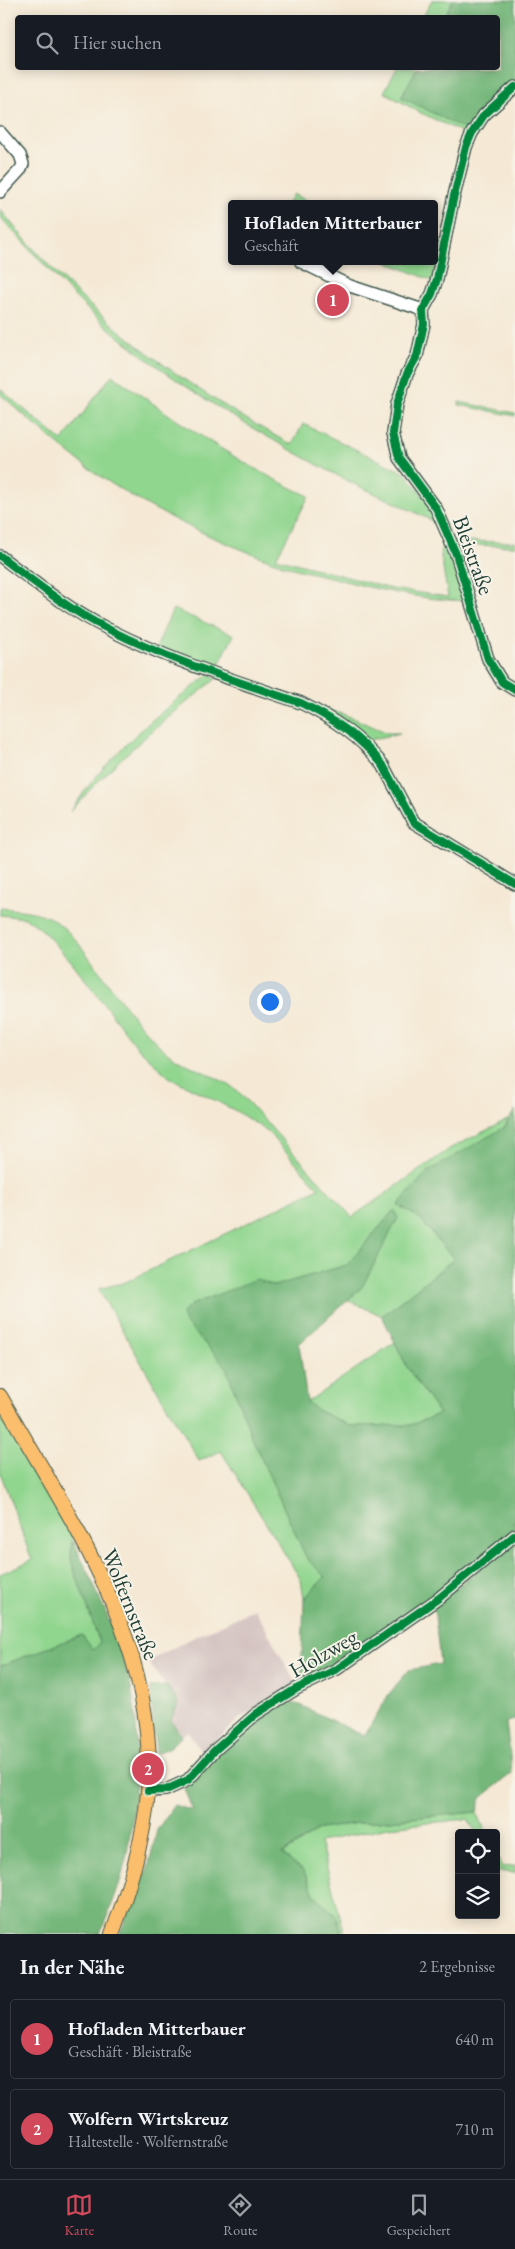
<!DOCTYPE html>
<html lang="de">
<meta charset="utf-8">
<style>
:root{--surface:#171b24;--page:#242831;--text:#f1f3f6;--muted:#9ea1a6;--line:#363941;--accent:#d1495b}
body{margin:0;font-family:"EB Garamond",serif;background:var(--page);color:var(--text)}
.controls{position:absolute;right:15px;bottom:15px;display:grid;overflow:hidden;border-radius:5px;box-shadow:0 2px 12px #0003}
.controls button{width:45px;height:45px;display:grid;place-items:center;padding:0;border:0;border-bottom:1px solid var(--line);background:var(--surface);color:var(--text);font:25px sans-serif}
.you{position:absolute;left:269px;top:1001px;width:18px;height:18px;margin:-12px;border:4px solid #fff;border-radius:50%;background:#1a73e8;box-shadow:0 0 0 8px #1a73e833}
.badge{display:grid;place-items:center;width:32px;height:32px;border-radius:50%;background:var(--accent);color:#fff;font-size:16px;font-weight:700}
.pin{position:absolute;translate:-50% -50%;border:2px solid #fff;box-shadow:0 1px 5px #0006}
.popup{position:absolute;left:228px;top:200px;width:210px;height:65px;box-sizing:border-box;display:grid;place-content:center;border-radius:5px;background:var(--surface);filter:drop-shadow(0 1px 4px #0005);font-size:16px;white-space:nowrap;color:var(--muted)}
.popup b{font-size:19px;color:var(--text)}
.popup::after{content:'';position:absolute;left:50%;top:100%;margin-left:-10px;border:10px solid transparent;border-top-color:var(--surface)}
.list{margin:0;padding:0;list-style:none}
h2{display:flex;justify-content:space-between;align-items:center;height:65px;margin:0;padding:0 20px;font-size:21px}
h2 small{font-size:16px;font-weight:400;color:var(--muted)}
.list li{display:grid;grid-template-columns:32px 1fr auto;gap:15px;align-items:center;box-sizing:border-box;height:80px;margin:0 10px 10px;padding:0 10px;border:1px solid var(--line);border-radius:5px}
.list b{display:block;font-size:19px;white-space:nowrap}
.list p{margin:0;font-size:16px;white-space:nowrap;color:var(--muted)}
.list em{font-size:16px;font-style:normal;color:var(--muted)}
.icon{flex:none;width:28px;height:28px;fill:none;stroke:currentColor;stroke-width:2;stroke-linecap:round;stroke-linejoin:round}
.map{position:relative;flex:none;width:515px;height:1934px;overflow:hidden}
.search{position:absolute;background:var(--surface);box-shadow:0 2px 12px #0003;left:15px;right:15px;top:15px;height:55px;display:flex;align-items:center;gap:12px;box-sizing:border-box;padding:0 18px;border-radius:5px;color:var(--muted);font-size:19px}
.sheet{height:245px;background:var(--surface)}
nav{display:flex;justify-content:space-around;align-items:center;box-sizing:border-box;height:70px;border-top:1px solid var(--line);background:var(--surface);font-size:14px;color:var(--muted)}
nav a{display:grid;justify-items:center;gap:2px}
nav .on{color:var(--accent)}
.map>svg:first-child{display:block}
.industrial{fill:#d1bfbe}
.green{fill:#91d68f;stroke:#588a62}
.forest{fill:#74b77a;stroke:#4a7a57}
.lines{fill:none;stroke-linecap:round;stroke-linejoin:round}
.minor-casing{stroke:#3f574c;stroke-width:14}
.major-casing{stroke:#3f574c;stroke-width:16}
.minor{stroke:#fff;stroke-width:11}
.major{stroke:#fabe6d;stroke-width:14}
.cycleway-casing{stroke:#f7f3e8;stroke-width:11}
.cycleway{stroke:#00873e;stroke-width:8}
.labels{text-anchor:middle;stroke-width:4;stroke-linejoin:round;paint-order:stroke}
.street-label{font-size:22px;fill:#1f3d34;stroke:#f7f3e8}
</style>
<div class="map">
<svg width="515" height="1934" viewBox="0 0 515 1934">
<rect width="100%" height="100%" fill="#f7f3e8"/>
<filter id="ink" filterUnits="userSpaceOnUse"><feTurbulence type="fractalNoise" baseFrequency=".02" numOctaves="2"/><feDisplacementMap in="SourceGraphic" scale="10" xChannelSelector="R" yChannelSelector="G"/><feConvolveMatrix kernelMatrix="1 2 1 2 8 2 1 2 1" color-interpolation-filters="sRGB"/></filter>
<filter id="wash" filterUnits="userSpaceOnUse"><feTurbulence type="fractalNoise" baseFrequency=".0096" numOctaves="4" result="noise"/><feDisplacementMap in="SourceGraphic" scale="20" xChannelSelector="R" yChannelSelector="G"/><feGaussianBlur stdDeviation="1.12" result="paint"/><feColorMatrix in="noise" values="0 0 0 0 0 0 0 0 0 0 0 0 0 0 0 0 0 1.4 0 .05"/><feComposite in="paint" operator="in"/></filter>
<g filter="url(#wash)">
<rect width="100%" height="100%" fill="#f5e9d5"/>
<path class="industrial" d="M255 1609 297 1685 240 1718 202 1754 188 1731 181 1736 171 1720 179 1703 148 1662 184 1642Z"/>
<path class="green" d="M432 0H453L444 17H423Z
M397 68H417L402 97 469 131 468 135 419 112 384 92Z
M293 194 314 204H287Z
M0 209C79 310 180 384 292 445L303 424 405 473 429 503 441 526C405 505 365 491 329 471 248 427 165 379 96 317 63 287 33 252 2 219Z
M434 256 438 257 433 281 384 261H434Z
M112 375C175 419 238 464 309 496L276 558 392 589 448 597 441 557 442 543 450 544 468 601C422 600 378 590 334 578 313 573 292 569 272 561 217 541 162 516 112 484 72 459 36 425 0 394V389L62 441Z
M459 402 515 413V416L459 405Z
M453 541 515 542V546L459 545 456 548Z
M173 609 234 635 216 670 156 648Z
M210 674 216 679C164 720 114 761 70 812 109 753 155 716 210 674Z
M302 701 348 716 388 733H400L365 741Z
M0 908C17 910 37 910 52 919 71 931 84 950 96 967 116 993 135 1022 159 1045 181 1067 213 1072 238 1091L352 1217 451 1148 509 1119 505 1127 398 1205 419 1218 454 1259 382 1316 348 1300 362 1287 394 1210 347 1265 274 1286 184 1321 225 1365 253 1440 307 1559 325 1577 304 1599 301 1580 221 1451 199 1461 98 1289 126 1282 319 1188 267 1131 236 1111 169 1077 137 1047 71 961 41 929 26 918 0 915Z
M395 1342 407 1367 439 1414 411 1425 350 1426 317 1410 307 1402Z
M0 1408 72 1535 71 1561 100 1643 93 1650 82 1635 0 1666V1574L32 1560 0 1472Z
M477 1812 486 1833H476L468 1819 388 1827 320 1842 345 1934H342L337 1917 314 1894 304 1872 282 1855 320 1829 357 1823Z
M496 1854 502 1867 515 1866V1873L496 1871Z"/>
<path class="forest" d="M453 0H515V83L483 108 469 131 401 97 417 68H498V18L444 17Z
M515 1110V1531C468 1570 421 1608 370 1642 347 1657 326 1672 301 1682L304 1599 325 1577 307 1559 253 1440 225 1365 184 1321 182 1313 191 1305 257 1279 274 1286 347 1265 394 1210 398 1218 362 1287 299 1344 307 1402 317 1410 350 1426 411 1425 439 1414 407 1367 382 1316 454 1259 419 1218 398 1205 427 1172 505 1127Z
M515 1540V1720L506 1722 512 1773 481 1798 477 1812 357 1823 320 1829 282 1854 304 1872 314 1894 337 1917 342 1934H120L135 1893 148 1868 157 1830 174 1805 193 1811 184 1789 236 1735 280 1701 300 1705 364 1736 389 1694 409 1670 440 1664 434 1606Z
M72 1541 74 1542C95 1589 120 1637 131 1688 142 1739 136 1806 126 1858 121 1884 110 1909 100 1934H0V1666L82 1635 93 1650 100 1643 71 1561Z
M167 1686 179 1703 171 1720 181 1736 169 1748 156 1753 150 1687Z"/>
</g>
<g filter="url(#ink)">
<g class="lines">
<defs>
<path id="minor" d="M515 87 484 115 472 133 466 147 453 200 437 279 432 294 423 310 424 324 417 356 407 374 397 404 393 433 399 458 436 508 456 554 488 659 502 682 515 690
M0 132 20 155 23 164 21 169 0 192
M301 262 350 286 423 310
M0 556C34 582 69 610 108 629 169 660 236 681 301 703 334 719 360 737 383 765L413 822 515 884
M148 1791 166 1790 188 1780 215 1750 256 1714 296 1689 337 1669 439 1598 515 1535"/>
<path id="major" d="M0 1396C72 1522 167 1656 146 1810 140 1853 127 1894 112 1934"/>
</defs>
<use href="#minor" class="minor-casing"/>
<use href="#major" class="major-casing"/>
<use href="#minor" class="minor"/>
<use href="#major" class="major"/>
<defs>
<path id="cycleway" d="M515 87 484 115 472 133 466 147 453 200 437 279 432 294 423 310 424 324 417 356 407 374 397 404 393 433 399 458 436 508 456 554 488 659 502 682 515 690
M0 556C34 582 69 610 108 629 169 660 236 681 301 703 334 719 360 737 383 765L413 822 515 884
M148 1791 166 1790 188 1780 215 1750 256 1714 296 1689 337 1669 439 1598 515 1535"/>
</defs>
<use href="#cycleway" class="cycleway-casing"/>
<use href="#cycleway" class="cycleway"/>
</g>
</g>
<g class="labels">
<g class="street-label">
<text transform="translate(474 555) rotate(70)" y="8">Bleistraße</text>
<text transform="translate(131 1604) rotate(68)" y="8">Wolfernstraße</text>
<text transform="translate(323 1653) rotate(-30)" y="8">Holzweg</text>
</g>
</g>
</svg>
<div class="controls">
<button><svg class="icon" aria-label="locate" viewBox="0 0 24 24"><circle cx="12" cy="12" r="6"/><path d="M12 2v4M12 18v4M2 12h4M18 12h4"/></svg></button>
<button><svg class="icon" aria-label="layers" viewBox="0 0 24 24"><path d="M12 4l9 5-9 5-9-5zM3 14l9 5 9-5"/></svg></button>
</div>
<div class="you"></div>
<div class="pin badge" style="left:333px;top:300px">1</div>
<div class="popup"><b>Hofladen Mitterbauer</b>Geschäft</div>
<div class="pin badge" style="left:148px;top:1769px">2</div>
<div class="search"><svg class="icon" aria-label="search" viewBox="0 0 24 24"><circle cx="10" cy="10" r="6"/><path d="M15 15l6 6"/></svg>Hier suchen</div>
</div>
<section class="sheet">
<h2>In der Nähe<small>2 Ergebnisse</small></h2>
<ul class="list">
<li><span class="badge">1</span><div><b>Hofladen Mitterbauer</b><p>Geschäft · Bleistraße</p></div><em>640 m</em></li>
<li><span class="badge">2</span><div><b>Wolfern Wirtskreuz</b><p>Haltestelle · Wolfernstraße</p></div><em>710 m</em></li>
</ul>
</section>
<nav>
<a class="on"><svg class="icon" aria-label="map" viewBox="0 0 24 24"><path d="M3 6l6-2 6 2 6-2v14l-6 2-6-2-6 2zM9 4v14M15 6v14"/></svg>Karte</a>
<a><svg class="icon" aria-label="directions" viewBox="0 0 24 24"><path d="M12 3l9 9-9 9-9-9zM9 14v-3h6M13 9l2 2-2 2"/></svg>Route</a>
<a><svg class="icon" aria-label="saved" viewBox="0 0 24 24"><path d="M7 4h10v16l-5-4-5 4z"/></svg>Gespeichert</a>
</nav>
